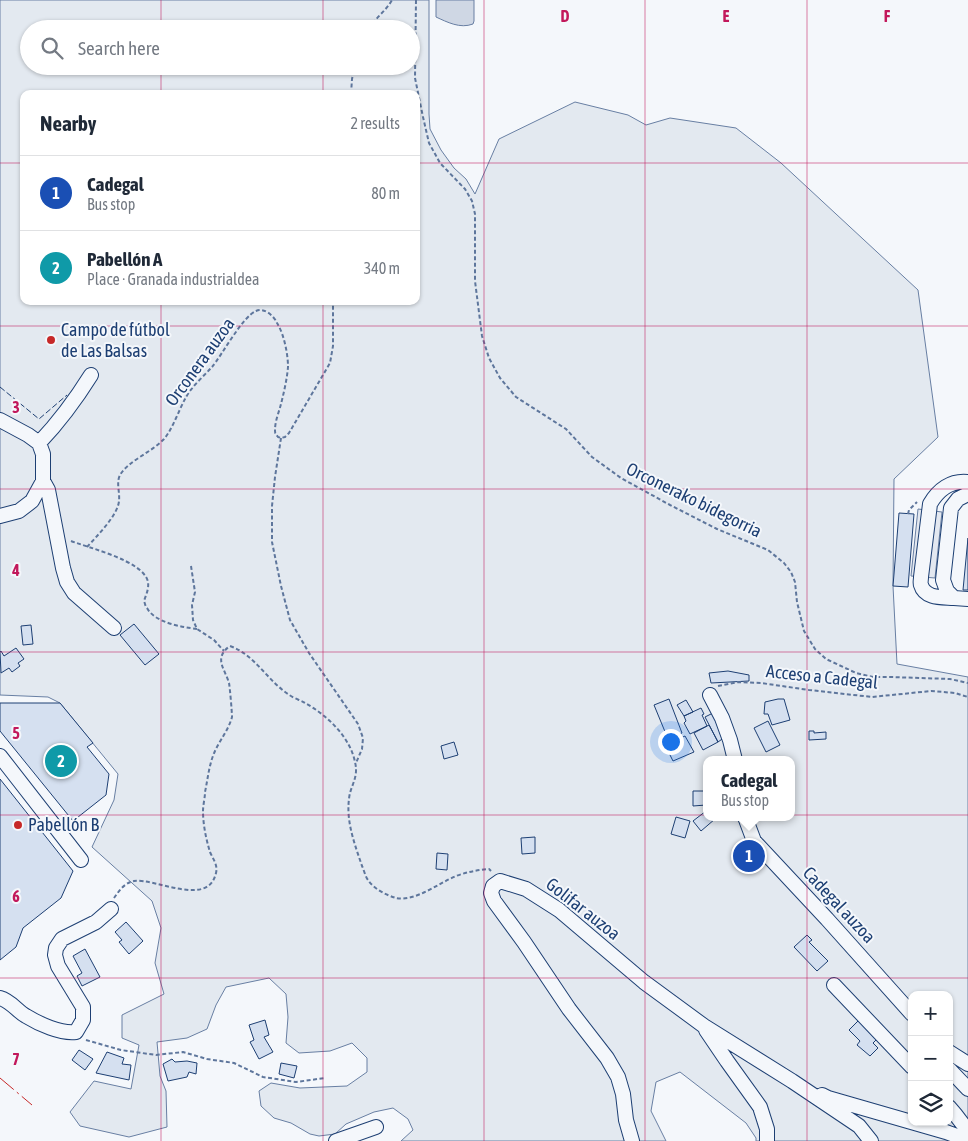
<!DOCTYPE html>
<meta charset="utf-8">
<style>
:root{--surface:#fff;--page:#f6f6f7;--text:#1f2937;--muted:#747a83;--line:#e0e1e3;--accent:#db2777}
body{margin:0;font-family:"Asap Condensed",sans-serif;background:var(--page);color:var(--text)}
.controls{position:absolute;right:15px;bottom:15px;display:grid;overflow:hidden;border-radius:10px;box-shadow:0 1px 4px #0004}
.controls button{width:45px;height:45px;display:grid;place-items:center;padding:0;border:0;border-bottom:1px solid var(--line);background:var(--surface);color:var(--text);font:25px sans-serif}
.you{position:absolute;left:670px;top:741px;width:18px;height:18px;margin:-12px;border:4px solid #fff;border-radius:50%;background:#1a73e8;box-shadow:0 0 0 8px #1a73e833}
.badge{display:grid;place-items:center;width:32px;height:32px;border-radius:50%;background:var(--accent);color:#fff;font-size:16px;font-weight:700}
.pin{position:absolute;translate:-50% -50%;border:2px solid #fff;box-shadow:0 1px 5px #0006}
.popup{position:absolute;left:703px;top:756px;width:92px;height:65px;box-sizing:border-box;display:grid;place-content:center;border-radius:10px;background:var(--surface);filter:drop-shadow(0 1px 4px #0005);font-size:16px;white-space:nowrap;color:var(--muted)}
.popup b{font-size:19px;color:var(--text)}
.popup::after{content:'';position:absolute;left:50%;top:100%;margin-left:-10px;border:10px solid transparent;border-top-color:var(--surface)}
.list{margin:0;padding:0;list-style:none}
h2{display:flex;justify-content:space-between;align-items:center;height:65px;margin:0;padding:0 20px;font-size:21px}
h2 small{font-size:16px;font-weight:400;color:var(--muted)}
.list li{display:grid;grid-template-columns:32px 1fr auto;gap:15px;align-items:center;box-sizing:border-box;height:75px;padding:0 20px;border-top:1px solid var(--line)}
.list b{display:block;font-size:19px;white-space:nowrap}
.list p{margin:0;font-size:16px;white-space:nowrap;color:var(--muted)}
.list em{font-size:16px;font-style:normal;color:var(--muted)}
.icon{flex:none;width:28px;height:28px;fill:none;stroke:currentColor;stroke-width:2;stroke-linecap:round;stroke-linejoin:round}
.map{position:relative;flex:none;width:968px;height:1141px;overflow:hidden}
.search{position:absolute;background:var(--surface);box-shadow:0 1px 4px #0004;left:20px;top:20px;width:400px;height:55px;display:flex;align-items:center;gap:12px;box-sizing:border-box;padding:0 18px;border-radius:28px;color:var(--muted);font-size:19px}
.panel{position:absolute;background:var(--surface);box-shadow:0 1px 4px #0004;left:20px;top:90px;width:400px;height:215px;border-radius:10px}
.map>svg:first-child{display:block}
.green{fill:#e3e9f0;stroke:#687fa3;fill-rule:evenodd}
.parking{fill:#e3e8f0;stroke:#687fa3}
.water{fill:#cfd7e4;stroke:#687fa3}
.building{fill:#d5e0f0;stroke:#1d3f73}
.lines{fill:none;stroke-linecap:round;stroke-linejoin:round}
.minor-casing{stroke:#1d3f73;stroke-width:16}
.path{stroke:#5e769c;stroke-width:2;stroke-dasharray:4 2.5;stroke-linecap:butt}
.minor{stroke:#f4f7fb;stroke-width:14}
.fence{stroke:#1d3f73;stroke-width:1;stroke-dasharray:6 2.5;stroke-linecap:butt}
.power{stroke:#c62828;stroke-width:1;stroke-dasharray:18 4 2.5 4;stroke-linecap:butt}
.grid{fill:none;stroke:#c2185b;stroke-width:1;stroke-opacity:0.55}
.poi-dot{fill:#c62828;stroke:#f4f7fb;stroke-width:2}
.labels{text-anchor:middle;stroke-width:4;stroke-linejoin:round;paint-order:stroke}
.poi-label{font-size:18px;fill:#1d3f73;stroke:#f4f7fb;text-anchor:start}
.street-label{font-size:18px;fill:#1d3f73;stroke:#f4f7fb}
.grid-label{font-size:16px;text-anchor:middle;font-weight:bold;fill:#c2185b;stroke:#f4f7fb;stroke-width:4;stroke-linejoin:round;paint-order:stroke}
</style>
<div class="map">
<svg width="968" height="1141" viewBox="0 0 968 1141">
<rect width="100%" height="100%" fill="#f4f7fb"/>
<path class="green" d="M0 0H429V114L430 129 441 150 454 168 466 179 475 194 499 139 575 102 628 115 646 125 670 118 736 128 781 163 918 290 938 437 894 479 893 586 897 664 968 677V1141H756V1138L746 1123 680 1072 656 1082 651 1111 666 1141H401L413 1130 408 1119 393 1108 374 1112 346 1124 335 1134 319 1136 310 1134 291 1123 274 1118 261 1106 259 1091 271 1083 300 1088 347 1086 367 1072V1058L352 1043 330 1051 299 1053 286 1043 288 1017 286 994 269 978 226 987 216 1005 207 1029 187 1038 157 1042 160 1076 166 1091 167 1127 129 1137 80 1126 70 1112 94 1081 131 1089 139 1045 122 1038V1015L164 994 155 963 161 928 152 901 92 847 114 800 118 774 60 703 48 697 0 695ZM29 29H411V66H29ZM24 94H416V301H24ZM706 760H792V817H706ZM912 995H949V1122H912Z"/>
<path class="parking" d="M918 509 942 512 935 578 911 576Z"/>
<path class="water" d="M436 0H474V21L473 24C460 29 447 22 436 17Z"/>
<path class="building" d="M899 513 914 514 908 587 893 586Z
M968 538V590H963Z
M134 624 159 654 145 665 120 635Z
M31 625 33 644 23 645 21 626Z
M16 648 24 659 18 663 20 666 12 672 9 668 1 673 0 652 1 651 4 656Z
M728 671 749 675V681L711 683 709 673Z
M669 699 682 733 668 739 654 705Z
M778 699H784L790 720 772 725 768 714H764L765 702Z
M686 700 693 712 684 716 677 705Z
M0 703H60L93 743 87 747 109 774 106 795 73 821 0 731Z
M701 708 704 714 702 715 707 726 690 734 684 723 686 721 684 716Z
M713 713 725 737 718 742 705 717Z
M768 721 780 745 766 752 754 728Z
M709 725 718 742 703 750 694 733Z
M809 731H814V733L826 732V739L809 740Z
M685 736 694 752 673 761 665 745Z
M454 742 458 755 444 759 441 746Z
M0 779 73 871 61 898 23 928 16 947 0 960Z
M693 791H706V805L693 806Z
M706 811V817H714L715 819 701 831 693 821Z
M676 817 690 821 685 838 671 834Z
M535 837V853L522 854 521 838Z
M437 853 448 854 447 870 436 869Z
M126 922 143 941 129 954 119 942 122 940 115 932Z
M807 935 812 940 809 942 828 961 817 971 794 947Z
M85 949 100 977 82 986 77 976 82 973 73 956Z
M265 1020 269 1035 264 1037 273 1052 259 1059 250 1042 254 1040 249 1025Z
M858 1021 877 1039 873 1043 878 1048 870 1056 857 1045 860 1041 849 1030Z
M79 1050 93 1059 85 1070 72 1060Z
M107 1052 124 1058 122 1064 131 1065 129 1080 96 1073Z
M172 1059 175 1062 187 1061 197 1063 196 1074 189 1072 187 1077 168 1081 163 1064Z
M281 1063 297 1066 294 1078 279 1074Z"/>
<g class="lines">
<defs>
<path id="minor" d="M0 420 28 435 39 443 43 454V481L32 501 19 511 0 516
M39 443C59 422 76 399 91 375
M43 481 48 490 63 568 67 582 74 593 114 628
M968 494 958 499 951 508 943 580 947 591 954 598 968 599
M954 598C943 597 925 599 921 585 920 583 921 580 921 577L930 504C938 490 951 480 968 482
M710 695 722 718 730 740 735 760
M0 756 81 860
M745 817 754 841 827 919 912 1014
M834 985 912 1067
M0 998C11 1001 17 1011 26 1016 39 1024 61 1034 76 1032L83 1020V1007L58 966 55 955 56 948 62 939 96 922 111 909
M706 1030 727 1061 760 1107 767 1129V1141
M949 1052 968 1064
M949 1069 968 1089
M822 1095 828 1098 946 1132 968 1140
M949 1107 955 1114 965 1127 967 1140
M336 1141 376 1127
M632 1141 626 1120 623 1094 618 1077 607 1058 569 1009 524 942 494 901 491 893 493 886 500 881 526 889 559 910 644 982 704 1026 792 1081 859 1126 871 1141"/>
</defs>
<use href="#minor" class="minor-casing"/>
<path class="path" d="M416 0 415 78 423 117 429 143 440 163 465 189 472 201 475 214V281L482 336 489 358 500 378 516 397 566 429 592 457 621 478 670 505 717 529 768 550 784 563 791 572 795 582 797 602 804 631 815 649 826 659 856 673 873 677H890L950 679 968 683
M369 29C375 18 386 11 392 0
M351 94 352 79 355 66
M281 438 275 477 272 506V542L281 586 290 620 309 653 358 724 363 738 362 749 356 763
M908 514 909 510 917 502
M71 541C89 548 144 561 148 582 149 589 146 595 144 601 145 603 145 606 147 608 155 623 182 627 197 629
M87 547C97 536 118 515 119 501 120 492 116 483 120 475 128 461 152 452 164 439 172 430 179 410 185 399 191 387 203 377 212 367 222 355 243 316 256 311 264 307 274 316 277 323 284 334 288 354 288 367 287 379 284 392 281 404 279 412 275 421 275 430 275 434 275 433 278 437L281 438 285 437 289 433 330 363 333 346V301
M191 566 195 592 192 605 193 620 197 629 214 640 224 651
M718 686 738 682 761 683 809 690 872 697 931 691 955 693 968 697
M114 898C119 891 124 883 134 881 156 878 208 908 216 873 218 865 213 859 210 852 206 839 203 824 203 811 203 805 205 798 205 792 208 778 209 764 215 751 220 740 229 729 232 717 232 713 230 688 229 683 225 669 213 658 230 646 255 655 267 680 288 694 293 698 300 700 305 703 327 715 350 737 355 762 359 778 350 786 349 799 346 822 355 845 362 866 364 870 365 876 368 880 374 889 386 895 396 898 415 902 439 883 456 876 467 872 477 870 489 869L491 871
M86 1040 121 1050 156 1055 183 1052 207 1059 234 1063 263 1077 296 1082 325 1078"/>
<use href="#minor" class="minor"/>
<path class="fence" d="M0 387 39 419 67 395"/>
<path class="power" d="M0 1078 32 1105"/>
</g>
<path class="grid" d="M161 0V29M323 0V29M484 0V1141M645 0V1141M807 0V1141M161 66V94M323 66V94M0 163H24M416 163H968M161 301V1141M323 301V1141M0 326H968M0 489H968M0 652H968M0 815H968M0 978H968"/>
<g class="poi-dot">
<circle cx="51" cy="340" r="5"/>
<circle cx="18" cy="825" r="5"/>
</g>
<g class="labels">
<g class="poi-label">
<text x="61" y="336">Campo de fútbol<tspan x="61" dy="21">de Las Balsas</tspan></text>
<text x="28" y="831">Pabellón B</text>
</g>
<g class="street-label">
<text transform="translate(200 362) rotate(-54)" y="6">Orconera auzoa</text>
<text transform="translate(694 500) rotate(26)" y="6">Orconerako bidegorria</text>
<text transform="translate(822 677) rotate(6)" y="6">Acceso a Cadegal</text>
<text transform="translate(839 905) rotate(47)" y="6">Cadegal auzoa</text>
<text transform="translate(583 909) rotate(38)" y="6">Golifar auzoa</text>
</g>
</g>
<g class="grid-label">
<text x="565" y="22">D</text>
<text x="726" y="22">E</text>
<text x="887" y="22">F</text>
<text x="16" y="413">3</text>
<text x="16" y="576">4</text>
<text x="16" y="739">5</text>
<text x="16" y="902">6</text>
<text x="16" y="1065">7</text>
</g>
</svg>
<div class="controls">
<button>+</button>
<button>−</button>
<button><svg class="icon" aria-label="layers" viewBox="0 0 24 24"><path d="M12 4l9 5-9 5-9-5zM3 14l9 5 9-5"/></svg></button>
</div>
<div class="you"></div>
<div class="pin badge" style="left:749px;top:856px;background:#1a4fb4">1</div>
<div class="popup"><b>Cadegal</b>Bus stop</div>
<div class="pin badge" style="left:61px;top:761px;background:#0f9aa8">2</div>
<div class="search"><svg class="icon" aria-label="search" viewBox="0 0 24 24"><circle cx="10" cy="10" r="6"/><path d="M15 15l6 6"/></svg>Search here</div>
<section class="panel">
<h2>Nearby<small>2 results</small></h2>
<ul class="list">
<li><span class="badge" style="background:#1a4fb4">1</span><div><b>Cadegal</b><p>Bus stop</p></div><em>80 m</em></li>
<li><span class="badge" style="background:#0f9aa8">2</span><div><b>Pabellón A</b><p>Place · Granada industrialdea</p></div><em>340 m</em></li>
</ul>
</section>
</div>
